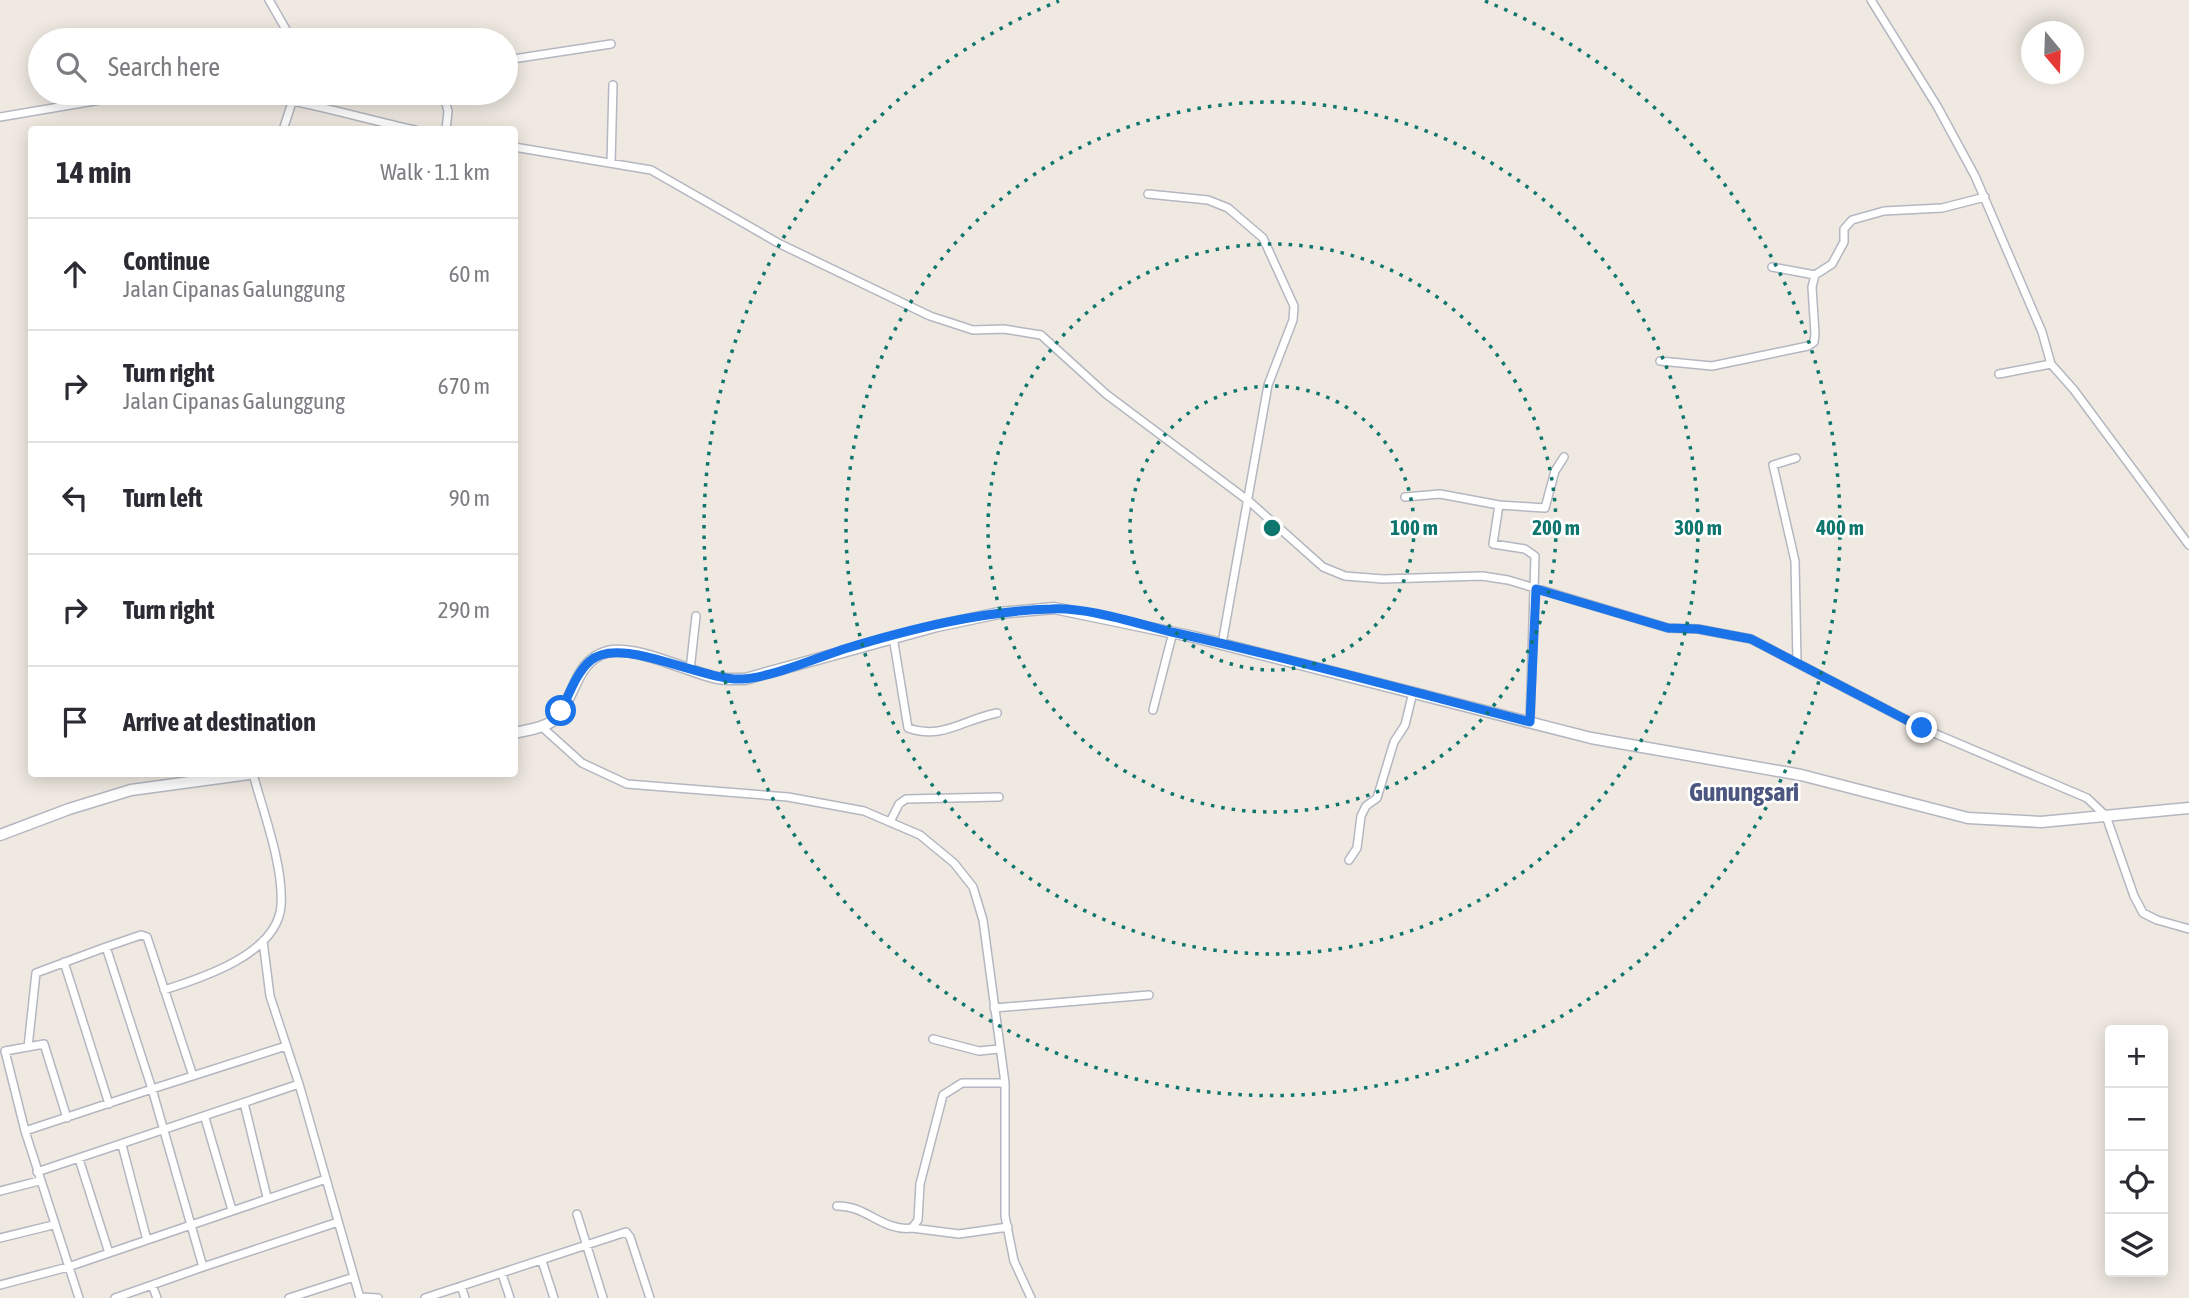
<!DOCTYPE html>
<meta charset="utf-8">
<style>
:root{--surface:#fff;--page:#f2f2f3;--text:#2b2b33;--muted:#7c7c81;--line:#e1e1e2}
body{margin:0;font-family:"Asap Condensed",sans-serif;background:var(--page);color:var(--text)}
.controls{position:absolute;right:21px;bottom:21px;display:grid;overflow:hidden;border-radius:7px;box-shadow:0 4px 18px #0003}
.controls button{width:63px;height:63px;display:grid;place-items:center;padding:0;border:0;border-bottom:2px solid var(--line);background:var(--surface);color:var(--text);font:35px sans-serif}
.compass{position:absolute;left:2021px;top:21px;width:63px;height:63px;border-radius:50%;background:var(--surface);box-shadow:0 4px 18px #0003;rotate:161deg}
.stop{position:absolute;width:21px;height:21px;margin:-16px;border:5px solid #1a73e8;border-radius:50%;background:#fff}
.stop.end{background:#1a73e8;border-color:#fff;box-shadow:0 2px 7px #0008}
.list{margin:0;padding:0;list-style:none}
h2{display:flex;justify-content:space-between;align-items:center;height:91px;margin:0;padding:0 28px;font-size:30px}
h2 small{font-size:23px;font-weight:400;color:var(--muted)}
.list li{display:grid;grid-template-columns:46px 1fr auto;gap:21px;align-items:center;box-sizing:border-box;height:112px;padding:0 28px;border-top:2px solid var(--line)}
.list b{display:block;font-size:26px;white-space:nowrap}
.list p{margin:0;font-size:23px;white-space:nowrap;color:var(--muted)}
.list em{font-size:23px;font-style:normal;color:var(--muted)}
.icon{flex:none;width:38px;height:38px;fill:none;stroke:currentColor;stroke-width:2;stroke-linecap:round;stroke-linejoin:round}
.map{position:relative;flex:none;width:2189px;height:1298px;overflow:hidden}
.search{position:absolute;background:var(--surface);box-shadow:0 4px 18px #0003;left:28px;top:28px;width:490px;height:77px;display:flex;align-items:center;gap:18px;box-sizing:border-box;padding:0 24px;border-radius:38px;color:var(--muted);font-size:26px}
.panel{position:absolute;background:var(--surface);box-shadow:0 4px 18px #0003;left:28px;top:126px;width:490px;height:651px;border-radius:7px}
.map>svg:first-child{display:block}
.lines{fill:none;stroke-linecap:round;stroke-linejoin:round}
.street-casing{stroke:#b4b7c1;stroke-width:10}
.secondary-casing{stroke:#b4b7c1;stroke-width:13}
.street{stroke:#fff;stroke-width:7}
.secondary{stroke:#fff;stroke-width:10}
.route{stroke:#1a73e8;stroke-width:9}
.ring{fill:none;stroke:#0f766e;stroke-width:3.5;stroke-dasharray:3.5 7}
.labels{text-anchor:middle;stroke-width:5;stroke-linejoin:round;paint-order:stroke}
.quarter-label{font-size:26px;font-weight:bold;fill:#4d5680;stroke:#fff}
.centre{fill:#0f766e;stroke:#fff;stroke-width:3.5}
.ring-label{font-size:21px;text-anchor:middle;font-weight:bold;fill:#0f766e;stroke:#fff;stroke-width:5;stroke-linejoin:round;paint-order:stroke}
</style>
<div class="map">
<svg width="2189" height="1298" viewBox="0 0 2189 1298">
<rect width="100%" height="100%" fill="#efe9e1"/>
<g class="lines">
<defs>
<path id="street" d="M269 0 292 40
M1871 0 1937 106 1975 176 2042 332 2051 364 2074 390 2189 545
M506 60 611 44
M249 93C305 101 360 118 415 130
M443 93 448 111 446 130
M0 117 141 93
M283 130 295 93
M514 147 651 170 780 244 930 316 973 330 1004 329 1041 335 1106 394 1250 502 1323 567 1345 576 1383 579 1482 576 1508 580 1668 628 1698 629 1751 639 1922 728 2087 798 2106 816 2134 896 2143 913 2157 920 2189 929
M611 163 613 85
M1148 194 1208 200 1228 208 1263 238 1294 306 1293 320 1268 385 1222 644
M1772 267 1815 275
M1660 361 1712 366 1808 346 1814 342 1815 334 1812 287 1815 275 1832 264 1844 242V229L1852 220 1884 211 1942 208 1985 197
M1999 374 2051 364
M1796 458 1773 465 1795 561 1797 662
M1405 497 1440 494 1499 505 1493 544 1525 549 1535 556 1530 722
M1499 505 1545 508 1555 471 1564 457
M893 637 908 728C942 740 962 720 997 713
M690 670 696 616
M1153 710 1173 632
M542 727 582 763 627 784 788 797 864 811 920 835 954 863 973 887 983 920 1005 1083V1216L1014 1261 1031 1298
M890 822 899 804 906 799 999 797
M1349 860 1357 848 1361 816 1366 806 1377 798 1394 742 1405 725 1413 692
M263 941 270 996 299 1084 360 1298
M106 947 141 935 147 937 193 1076
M64 962 109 1104
M164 990C202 978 277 954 281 906 284 867 263 811 253 774
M994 1008 1149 995
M933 1039 979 1051 999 1049
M28 1047 36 973 106 947 152 1089 286 1046
M244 1103 267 1197
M205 1118 232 1210
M25 1131 5 1051 44 1044 67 1118
M122 1145 147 1240
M79 1159 109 1253
M37 1172 299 1084
M0 1191 39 1181
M837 1206C866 1205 883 1232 912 1228L918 1220 920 1184 943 1095 962 1083H1005
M577 1214 603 1298
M912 1228 959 1234 1008 1227
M0 1238 53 1225
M542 1261 554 1298
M203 1267 338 1222
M502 1274 510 1298
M0 1285 68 1267 326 1179
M152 1285 157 1298
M461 1286 465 1298
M360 1297 378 1298
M79 1298 25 1131 152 1089 203 1267 115 1298
M289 1298 354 1277
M425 1298 626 1232 630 1237 650 1298"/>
<path id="secondary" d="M514 733C526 730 541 729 551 722 576 702 573 661 607 652 635 645 685 670 713 677 723 680 735 679 745 679L937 626 999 613 1054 608 1194 637 1591 738 1801 775 1968 818 2041 822 2189 808
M0 835 69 809 131 790 249 774"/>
</defs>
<use href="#street" class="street-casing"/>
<use href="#secondary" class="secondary-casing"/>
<use href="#street" class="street"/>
<use href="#secondary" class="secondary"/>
</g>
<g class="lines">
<path class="route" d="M561 711C569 695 576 673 590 661 619 634 701 681 742 679 769 678 817 658 844 649 910 629 982 611 1051 609 1089 607 1138 624 1176 633 1294 659 1412 692 1530 722L1536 589 1668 628 1698 629 1751 639 1922 728"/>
</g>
<g class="ring">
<circle cx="1272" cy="528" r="142"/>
<circle cx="1272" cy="528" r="284"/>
<circle cx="1272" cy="528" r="426"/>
<path d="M1485 1A568 568 0 1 1 1059 1"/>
</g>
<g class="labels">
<g class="quarter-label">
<text x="1744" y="801">Gunungsari</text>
</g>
</g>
<circle cx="1272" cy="528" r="10" class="centre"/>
<g class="ring-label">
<text x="1414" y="535">100 m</text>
<text x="1556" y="535">200 m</text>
<text x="1698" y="535">300 m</text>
<text x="1840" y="535">400 m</text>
</g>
</svg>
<div class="controls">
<button>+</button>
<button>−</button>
<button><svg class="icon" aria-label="locate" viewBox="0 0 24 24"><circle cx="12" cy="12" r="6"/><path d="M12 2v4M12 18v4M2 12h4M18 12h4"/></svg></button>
<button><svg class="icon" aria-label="layers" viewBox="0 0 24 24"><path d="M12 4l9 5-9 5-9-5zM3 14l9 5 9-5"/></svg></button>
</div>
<svg class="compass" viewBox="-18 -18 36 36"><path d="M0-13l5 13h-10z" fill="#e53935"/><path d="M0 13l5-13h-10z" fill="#7c7c81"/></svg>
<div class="stop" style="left:561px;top:711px"></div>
<div class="stop end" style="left:1922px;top:728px"></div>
<div class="search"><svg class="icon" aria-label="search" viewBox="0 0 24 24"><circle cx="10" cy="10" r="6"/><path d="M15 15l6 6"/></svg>Search here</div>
<section class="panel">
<h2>14 min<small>Walk · 1.1 km</small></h2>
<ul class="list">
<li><svg class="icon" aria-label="ahead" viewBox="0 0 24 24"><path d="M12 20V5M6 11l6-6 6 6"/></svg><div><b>Continue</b><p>Jalan Cipanas Galunggung</p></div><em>60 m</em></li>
<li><svg class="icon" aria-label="right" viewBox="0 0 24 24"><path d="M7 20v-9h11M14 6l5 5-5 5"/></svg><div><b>Turn right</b><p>Jalan Cipanas Galunggung</p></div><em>670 m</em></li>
<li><svg class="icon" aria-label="left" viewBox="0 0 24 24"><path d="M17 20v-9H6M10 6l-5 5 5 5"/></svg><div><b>Turn left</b></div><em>90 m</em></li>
<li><svg class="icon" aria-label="right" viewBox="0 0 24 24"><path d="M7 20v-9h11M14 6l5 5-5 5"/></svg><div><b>Turn right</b></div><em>290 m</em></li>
<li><svg class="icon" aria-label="arrive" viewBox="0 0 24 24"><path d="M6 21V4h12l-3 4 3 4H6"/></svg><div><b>Arrive at destination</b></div></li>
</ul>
</section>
</div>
